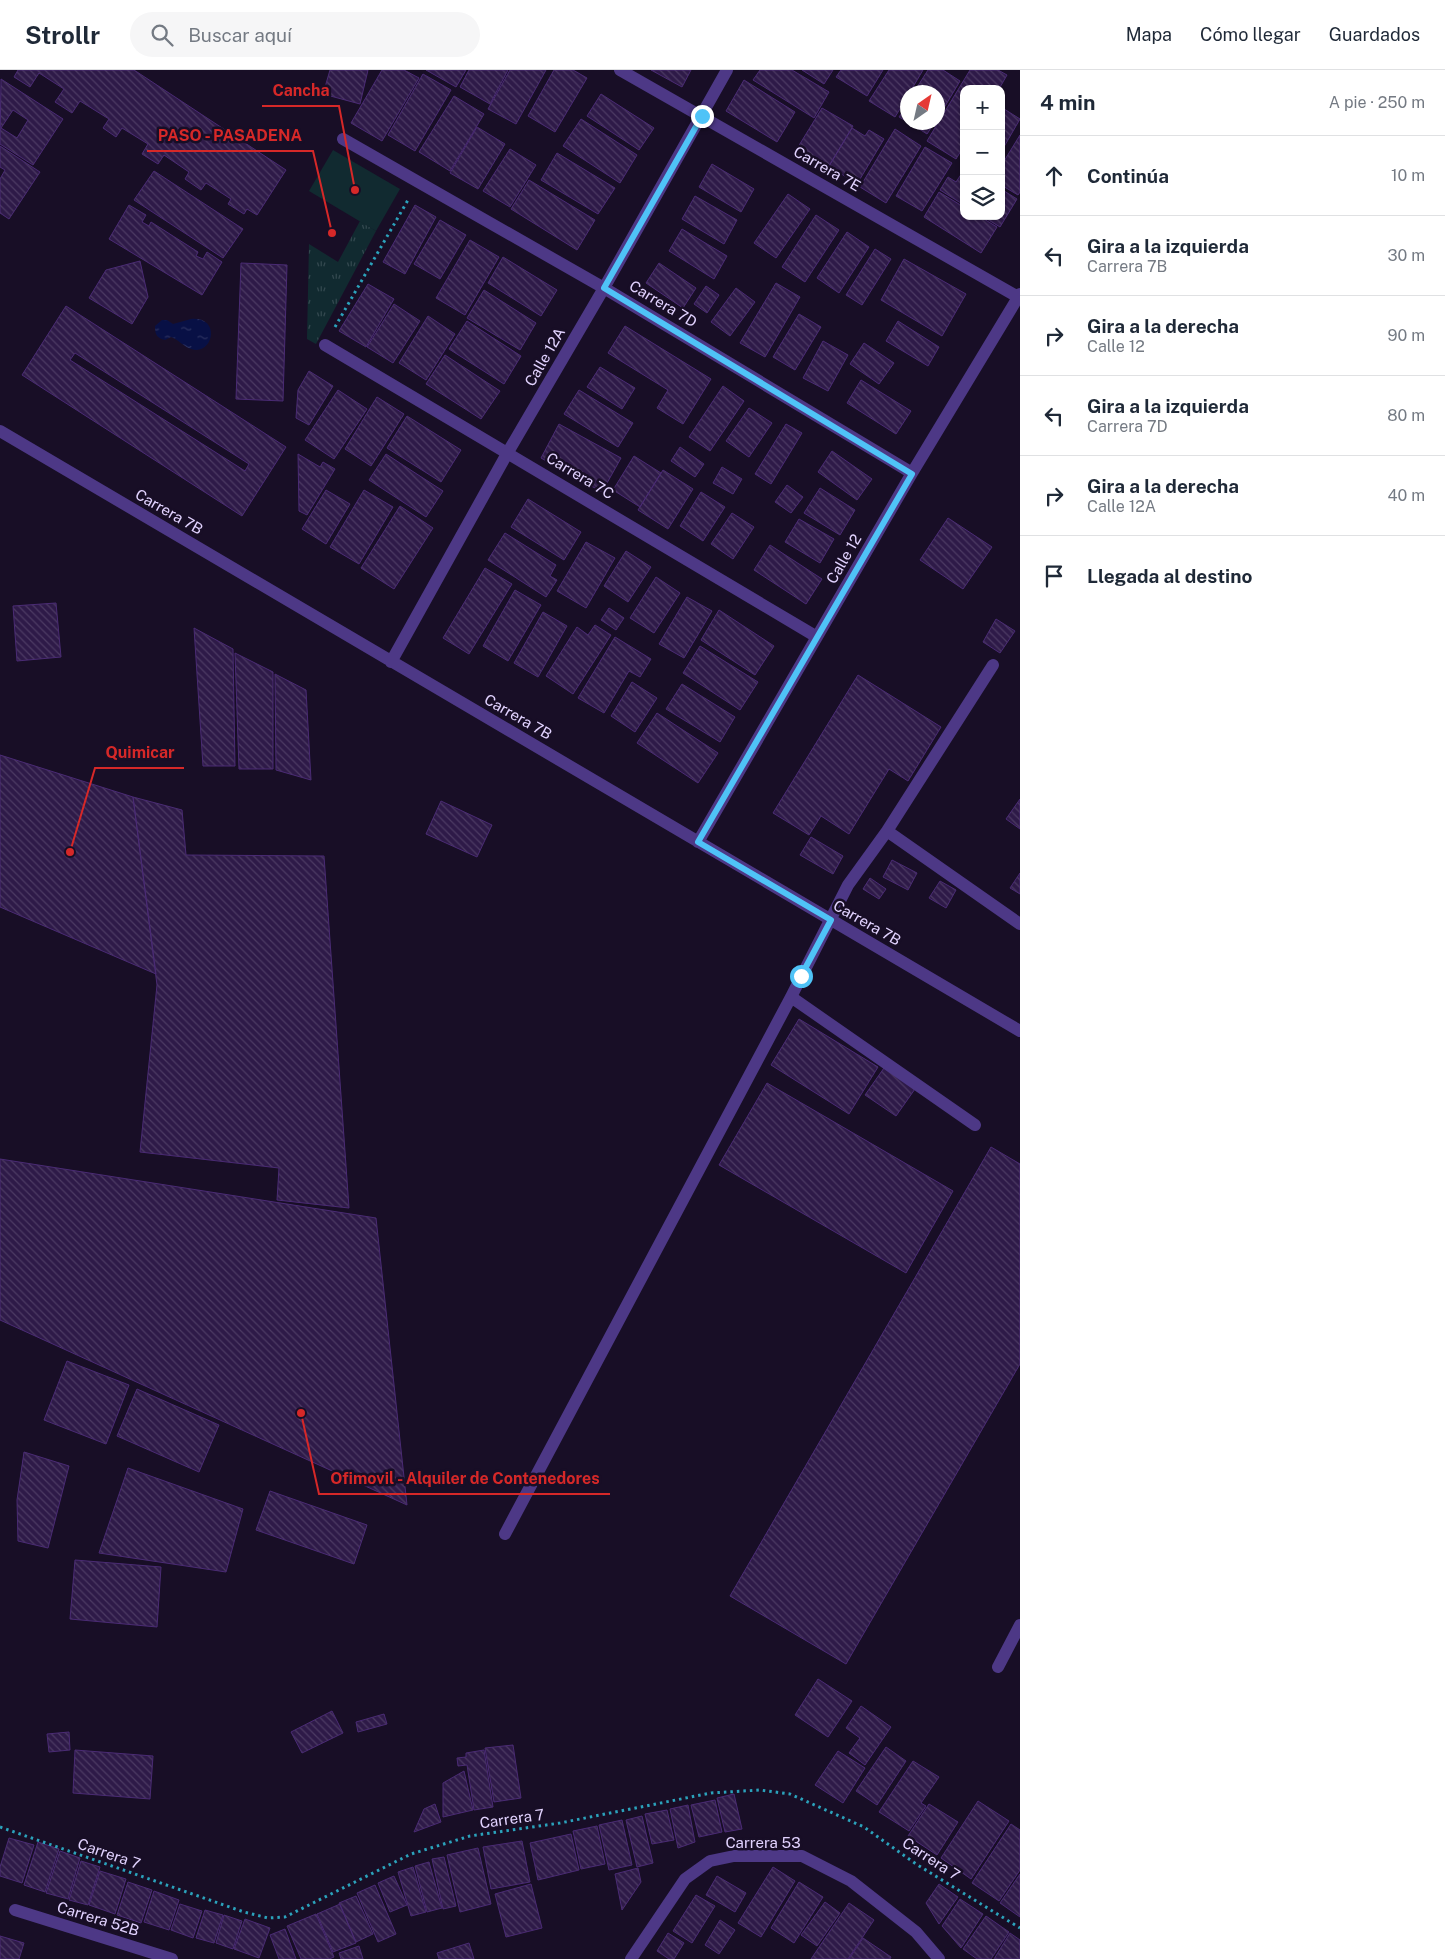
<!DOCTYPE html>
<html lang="es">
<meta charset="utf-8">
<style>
:root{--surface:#fff;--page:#f6f6f7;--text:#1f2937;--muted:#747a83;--line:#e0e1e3}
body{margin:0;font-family:"Public Sans",sans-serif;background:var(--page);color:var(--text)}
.controls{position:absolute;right:15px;top:15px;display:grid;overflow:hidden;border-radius:10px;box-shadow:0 1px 4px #0004}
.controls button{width:45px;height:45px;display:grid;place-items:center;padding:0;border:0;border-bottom:1px solid var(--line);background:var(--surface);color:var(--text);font:25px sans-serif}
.compass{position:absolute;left:900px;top:15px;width:45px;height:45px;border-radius:50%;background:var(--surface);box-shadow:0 1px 4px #0004;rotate:34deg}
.stop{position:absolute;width:15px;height:15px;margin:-11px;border:4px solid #4fc3f7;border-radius:50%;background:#fff}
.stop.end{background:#4fc3f7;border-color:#fff;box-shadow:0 1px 5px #0008}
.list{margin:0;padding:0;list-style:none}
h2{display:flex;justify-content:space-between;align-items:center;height:65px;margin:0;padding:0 20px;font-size:21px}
h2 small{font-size:16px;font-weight:400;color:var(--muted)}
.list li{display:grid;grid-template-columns:32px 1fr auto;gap:15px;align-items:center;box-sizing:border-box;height:80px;padding:0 20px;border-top:1px solid var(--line)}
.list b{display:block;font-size:19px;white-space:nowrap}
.list p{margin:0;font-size:16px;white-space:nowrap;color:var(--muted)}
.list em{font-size:16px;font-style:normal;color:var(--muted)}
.icon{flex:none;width:28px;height:28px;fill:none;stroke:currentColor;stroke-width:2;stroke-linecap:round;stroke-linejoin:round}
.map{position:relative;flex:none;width:1020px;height:1889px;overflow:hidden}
header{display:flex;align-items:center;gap:30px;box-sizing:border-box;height:70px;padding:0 25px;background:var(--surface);border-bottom:1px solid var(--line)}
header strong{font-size:24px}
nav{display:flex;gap:28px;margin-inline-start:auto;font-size:18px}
.search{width:350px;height:45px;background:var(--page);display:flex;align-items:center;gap:12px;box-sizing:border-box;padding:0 18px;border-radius:28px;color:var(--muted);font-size:19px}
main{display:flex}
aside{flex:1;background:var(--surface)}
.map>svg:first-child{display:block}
.grass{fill:url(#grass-tufts)}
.pitch{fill:#112a30}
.water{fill:url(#water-ripples)}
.building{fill:url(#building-back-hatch);stroke:#4a2b74;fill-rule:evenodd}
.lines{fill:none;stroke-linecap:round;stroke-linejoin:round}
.path{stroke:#2ba2bb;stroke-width:3;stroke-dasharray:2.5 4;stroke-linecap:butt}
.lane{stroke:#4d3886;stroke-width:12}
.street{stroke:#4d3886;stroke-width:12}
.route{stroke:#4fc3f7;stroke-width:6}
.labels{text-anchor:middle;stroke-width:5;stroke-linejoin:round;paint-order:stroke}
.street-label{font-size:15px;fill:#e2d3ff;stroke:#180e26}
.leader{fill:none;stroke:#d62828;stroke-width:2}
.callout-dot{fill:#d62828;stroke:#180e26;stroke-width:2}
.callout-label{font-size:16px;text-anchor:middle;font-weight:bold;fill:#d62828;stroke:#180e26;stroke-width:5;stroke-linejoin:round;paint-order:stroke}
</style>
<header>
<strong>Strollr</strong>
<div class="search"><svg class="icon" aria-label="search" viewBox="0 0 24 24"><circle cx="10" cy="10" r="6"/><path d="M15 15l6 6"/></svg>Buscar aquí</div>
<nav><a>Mapa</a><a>Cómo llegar</a><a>Guardados</a></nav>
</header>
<main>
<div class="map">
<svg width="1020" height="1889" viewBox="0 0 1020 1889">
<defs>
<pattern id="grass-tufts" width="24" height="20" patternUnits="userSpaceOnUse" patternTransform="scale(1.25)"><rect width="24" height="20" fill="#112a30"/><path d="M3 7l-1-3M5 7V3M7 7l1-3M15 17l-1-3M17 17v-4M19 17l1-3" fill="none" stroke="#33484f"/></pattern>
<pattern id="water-ripples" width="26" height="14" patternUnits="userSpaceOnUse" patternTransform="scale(1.25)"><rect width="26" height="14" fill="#081045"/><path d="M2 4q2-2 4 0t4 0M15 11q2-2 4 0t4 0" fill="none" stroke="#2c3261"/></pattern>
<pattern id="building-back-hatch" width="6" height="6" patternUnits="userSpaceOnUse" patternTransform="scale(1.25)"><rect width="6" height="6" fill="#2e1a48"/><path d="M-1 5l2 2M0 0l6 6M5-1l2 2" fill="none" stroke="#4c3a63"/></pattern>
</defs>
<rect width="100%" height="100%" fill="#180e26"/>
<path class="grass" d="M360 151 376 161 316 274 307 269 309 174 338 192Z"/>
<path class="pitch" d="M333 80 400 119 376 161 309 121Z"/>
<path class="water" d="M191 249C222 246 213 287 191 279 184 277 179 270 171 267L165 270C157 268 155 265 155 256L162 250H167L173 254Z"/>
<path class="building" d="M18 0H134L286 100 257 145 247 139 244 144 228 134 231 129 206 113 201 120 185 109 189 102 164 85 158 94 142 84 148 74 122 58 116 67 103 58 109 49 80 31 72 43 55 32 64 19 39 3 30 17 14 7Z
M330 0H368L360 34 323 24Z
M382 0H404L419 8 382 71 351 53Z
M426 0H466L456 17Z
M469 0H508L490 34 460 17Z
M510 0H546L516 54 488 39Z
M554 0H573L587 8 555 62 528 46Z
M651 0H691L682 17Z
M760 0H792L829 22 814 48 753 10Z
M802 0H833L824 14Z
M841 0H883L867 26 836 7Z
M889 0H923L910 22H908V26L895 47 869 31Z
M928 0H943L960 11 938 48V22H914Z
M970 0H998L1007 5 999 19H964V76L956 89 927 71Z
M423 4 451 20 415 81 388 65Z
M1 9 63 49 33 95 0 74ZM13 40 28 50 17 68 1 58Z
M744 10 795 42 777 72 726 41Z
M601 24 654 58 639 80 587 46Z
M454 26 484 44 450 101 419 82Z
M908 34V52L899 47Z
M1001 37 1020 49 1001 82Z
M822 38 853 56 829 96 798 77Z
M581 49 637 85 620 113 563 76Z
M908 52H935L927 64Z
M477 57 505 74 478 119 450 103Z
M852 58 865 66 869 60 884 69 857 114 829 96Z
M895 59 921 76 886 133 860 117Z
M1020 65V122L1018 125 1001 115V96Z
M0 76 40 102 9 149 0 143V109L5 100 0 97Z
M925 77 952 93 922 141 896 126Z
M510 79 536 95 510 137 483 121Z
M557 83 615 118 598 144 541 110Z
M712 94 754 119 741 142 699 117Z
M964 100V135L940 120 948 107 956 112Z
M154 101 243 159 223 188 134 130Z
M529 110 595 150 577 180 511 139Z
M1001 119 1017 129 1000 157 982 146H1001Z
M939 122 964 137V146H979L997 157 981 183 924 147Z
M788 124 810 139 776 188 754 173Z
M695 126 737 150 724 174 682 149Z
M129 135 146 145 142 152 149 156 151 152 198 182 196 186 203 189 207 182 222 192 202 225 109 169Z
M415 135 436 147 405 204 383 192Z
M816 145 839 160 805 212 782 197Z
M440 150 466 165 440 209 414 194Z
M682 159 727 186 714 209 669 181Z
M847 162 869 177 839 223 817 208Z
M470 170 499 187 465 245 436 228Z
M875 179 891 189 862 235 846 225Z
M503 187 557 220 541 246 488 213Z
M904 189 966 224 942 266 881 230Z
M140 191 148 227 132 254 89 228 106 200Z
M241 193 287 195 283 331 236 329Z
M659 193 696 218 683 238 646 213Z
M776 213 800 227 765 287 740 273Z
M368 214 394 229 366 277 339 261Z
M706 216 719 225 707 243 694 234Z
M736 218 755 232 730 266 711 252Z
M484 220 536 253 520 280 467 248Z
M394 234 420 251 393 293 367 277Z
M66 236 286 377 242 446 22 305ZM75 283 249 394 245 401 70 290Z
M799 244 821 257 795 300 773 287Z
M428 246 455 264 426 310 399 293Z
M467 251 521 286 504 314 449 279Z
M898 251 939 277 928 296 886 271Z
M625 256 711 309 683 354 657 338 668 320 608 283Z
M823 271 848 285 828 321 803 308Z
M864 273 894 293 879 314 850 294Z
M445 285 500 321 481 349 426 314Z
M600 297 635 318 622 339 587 317Z
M309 301 333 316 309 355 296 348 298 320Z
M861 310 911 341 896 364 847 333Z
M723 316 744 331 710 381 689 367Z
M338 320 367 339 334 389 305 370Z
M579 320 633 353 618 377 564 344Z
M377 327 404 344 371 396 345 379Z
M749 338 772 353 749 387 726 371Z
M407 346 461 380 441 412 387 378Z
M559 354 621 388 602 422 541 388Z
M786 354 802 363 771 414 755 404Z
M680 377 704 394 695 407 671 391Z
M832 381 872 409 857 430 818 402Z
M298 384 320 397 323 392 335 399 307 445 299 441Z
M386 384 443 421 426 447 369 410Z
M634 386 661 403 640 437 613 420Z
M722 397 742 409 733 424 713 413Z
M663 400 693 419 668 459 638 440Z
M787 415 803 427 791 443 775 432Z
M820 418 855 440 840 465 804 443Z
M326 420 350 434 326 474 302 459Z
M364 420 393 437 359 494 330 477Z
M701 422 725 437 703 471 680 456Z
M528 429 581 462 564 490 511 457Z
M400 436 433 458 394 519 361 498Z
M732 443 754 457 733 489 711 474Z
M948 448 992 477 963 519 920 490Z
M799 449 834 469 820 493 785 472Z
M505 463 556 495 550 506 557 510 546 527 488 490Z
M586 472 615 488 586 538 557 521Z
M770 475 822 509 806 534 754 500Z
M626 481 651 497 628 532 604 516Z
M485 498 512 514 469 584 443 568Z
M656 507 680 523 654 563 630 548Z
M515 520 541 535 508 591 483 576Z
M687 527 712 541 684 588 659 574Z
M56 533 61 587 17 591 13 536Z
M609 538 624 548 616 560 601 550Z
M719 540 774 576 755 605 701 570Z
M543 542 567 556 538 607 514 593Z
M996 549 1015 561 1000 583 983 572Z
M595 555 611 565 573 624 546 606 577 557 588 565Z
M194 558 233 579 235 696H203Z
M615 567 651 589 640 607 629 601 604 643 578 628Z
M700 576 758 612 740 640 683 603Z
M235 583 273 602V699H239Z
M275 604 306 620 311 710 276 700Z
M858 605 941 657 908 711 889 699 849 764 821 746 809 765 773 743Z
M632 612 657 628 635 662 611 646Z
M682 614 735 647 720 672 666 639Z
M657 643 718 683 698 713 637 673Z
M0 685 133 727 156 904 0 837Z
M133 727 182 740 186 785 324 786 349 1138 277 1130 279 1098 140 1082 157 915Z
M1020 729V759L1006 749Z
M441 731 492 755 477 787 426 764Z
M811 767 843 786 833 804 800 785Z
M892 790 917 803 908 820 883 807Z
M1020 803V824L1010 818Z
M870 808 886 819 879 829 863 819Z
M940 811 956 820 946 838 929 828Z
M799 949 878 997 849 1044 771 995Z
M884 998 915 1019 896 1046 865 1025Z
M767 1013 953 1121 906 1203 719 1095Z
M991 1077 1020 1094V1294L846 1594 730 1526Z
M0 1089 376 1148 407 1435 0 1250Z
M67 1291 129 1315 106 1374 44 1350Z
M137 1319 219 1355 199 1402 117 1366Z
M24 1382 69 1396 48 1478 18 1471 17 1430Z
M128 1398 243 1439 226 1502 99 1483Z
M270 1421 367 1455 354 1494 256 1460Z
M75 1490 161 1497 157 1557 70 1549Z
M818 1609 852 1631 828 1667 795 1645Z
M861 1636 891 1657 865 1695 849 1683 860 1668 846 1658Z
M332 1641 343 1663 302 1683 291 1662Z
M384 1644 387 1654 358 1662 356 1652Z
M69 1662 70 1680 49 1682 47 1664Z
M513 1675 521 1728 494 1732 485 1678Z
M886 1677 906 1691 877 1735 856 1721Z
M75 1680 153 1686 150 1729 73 1723Z
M484 1680 493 1737 474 1740 467 1695 458 1696 457 1688 466 1687V1683Z
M838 1681 865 1698 843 1733 815 1715Z
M913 1691 939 1707 921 1733 926 1736 909 1761 879 1742Z
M464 1701 473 1740 443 1747V1713Z
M734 1724 742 1759 725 1762 717 1728Z
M715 1730 722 1762 699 1767 691 1735Z
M978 1731 1009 1751 971 1809 941 1788Z
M435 1734 441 1752 414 1762 424 1739Z
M929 1734 958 1752 937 1785 908 1766Z
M688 1735 695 1772 678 1778 670 1739Z
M667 1740 674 1770 652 1774 645 1744Z
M642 1746 653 1793 637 1797 626 1750Z
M622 1750 632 1795 609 1800 599 1755Z
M1011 1754 1020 1760V1800L999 1831 972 1813Z
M597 1756 605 1794 581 1799 573 1761Z
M571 1764 579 1800 538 1810 530 1773Z
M9 1768 34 1775 22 1813 0 1806V1797Z
M522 1771 530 1812 491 1819 483 1777Z
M38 1772 59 1779 45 1822 24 1815Z
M478 1778 491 1834 460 1842 447 1785Z
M60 1781 80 1788 68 1829 46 1823Z
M444 1787 456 1836 443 1839 432 1789Z
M81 1791 100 1797 88 1835 69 1830Z
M429 1792 442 1838 427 1842 415 1796Z
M413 1797 426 1842 411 1846 398 1802Z
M773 1797 795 1811 761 1867 738 1853Z
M638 1798 641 1812 622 1840 615 1804Z
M100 1801 126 1809 115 1844 89 1835Z
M1020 1804V1847L1000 1833Z
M394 1806 407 1835 390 1842 378 1813Z
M717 1806 746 1823 735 1842 706 1825Z
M128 1812 152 1820 141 1853 117 1845Z
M799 1812 823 1827 794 1873 771 1858Z
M531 1814 542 1858 506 1867 495 1824Z
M939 1814 958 1827 939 1854 926 1833Z
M375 1815 396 1864 378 1872 357 1823Z
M154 1821 179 1830 169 1860 144 1852Z
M696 1825 715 1836 692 1873 673 1861Z
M356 1826 373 1864 356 1872 339 1833Z
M960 1829 983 1844 961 1878 942 1856Z
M825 1832 840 1843 817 1876 801 1865Z
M849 1833 874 1850 848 1889H811Z
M180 1834 202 1841 193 1868 171 1860Z
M340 1834 356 1873 333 1882 317 1844Z
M205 1840 223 1845 214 1873 196 1868Z
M316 1844 334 1887 329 1889H301L287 1856Z
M224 1845 242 1851 233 1879 216 1873Z
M986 1846 1009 1862 991 1889H977L963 1879Z
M245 1849 270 1858 259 1888 234 1879Z
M720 1850 735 1860 719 1884 705 1875Z
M285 1859 296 1889H279L270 1865Z
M668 1863 684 1873 674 1889H669L657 1881Z
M1010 1863 1020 1870V1889H994Z
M0 1866 24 1873 19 1889H0Z
M863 1868 891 1887 890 1889H849Z
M469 1873 474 1889H439L437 1883Z
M359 1876 363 1889H341L339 1883Z"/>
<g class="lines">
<path class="path" d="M335 257 408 130
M0 1757 244 1842 268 1848 285 1847 411 1784 470 1766 560 1753 711 1723 760 1720 790 1724 864 1757 916 1794 1020 1858"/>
<path class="lane" d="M887 761 1020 854
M791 927 975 1055
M505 1464 791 927 848 815 887 761 993 595
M998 1597 1020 1555"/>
<path class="street" d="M620 0 1018 227
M343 69 604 218 912 403
M325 275 817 567
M0 361 1020 961
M391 592 508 382 604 218 727 0
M698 772 912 403 1020 224
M15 1840 172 1889
M631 1889 685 1809 710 1791 734 1786H802L851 1811 916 1862 939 1889"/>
</g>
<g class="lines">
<path class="route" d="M702 46 604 218 912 404 698 772 831 850 801 906"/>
</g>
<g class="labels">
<g class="street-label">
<text transform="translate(827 99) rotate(30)" y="5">Carrera 7E</text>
<text transform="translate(663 234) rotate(31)" y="5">Carrera 7D</text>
<text transform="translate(545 287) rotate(-60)" y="5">Calle 12A</text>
<text transform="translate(580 406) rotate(31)" y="5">Carrera 7C</text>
<text transform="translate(169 442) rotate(30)" y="5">Carrera 7B</text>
<text transform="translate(844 489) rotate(-60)" y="5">Calle 12</text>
<text transform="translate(518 647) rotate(30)" y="5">Carrera 7B</text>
<text transform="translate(867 853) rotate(30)" y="5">Carrera 7B</text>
<text transform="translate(512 1749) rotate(-8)" y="5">Carrera 7</text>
<text x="763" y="1778">Carrera 53</text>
<text transform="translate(109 1784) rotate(19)" y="5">Carrera 7</text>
<text transform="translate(931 1789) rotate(33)" y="5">Carrera 7</text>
<text transform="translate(98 1849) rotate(17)" y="5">Carrera 52B</text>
</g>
</g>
<path class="leader" d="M355 120L339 36H262M332 163L313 81H147M70 782L95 698H184M301 1343L319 1424H610"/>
<g class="callout-dot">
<circle cx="355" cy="120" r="5"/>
<circle cx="332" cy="163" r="5"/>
<circle cx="70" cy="782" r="5"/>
<circle cx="301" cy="1343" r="5"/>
</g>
<g class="callout-label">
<text x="301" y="26">Cancha</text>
<text x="230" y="71">PASO - PASADENA</text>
<text x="140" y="688">Quimicar</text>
<text x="465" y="1414">Ofimovil - Alquiler de Contenedores</text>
</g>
</svg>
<div class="controls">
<button>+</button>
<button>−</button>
<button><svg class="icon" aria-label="layers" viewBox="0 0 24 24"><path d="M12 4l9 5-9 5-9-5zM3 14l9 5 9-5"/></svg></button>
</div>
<svg class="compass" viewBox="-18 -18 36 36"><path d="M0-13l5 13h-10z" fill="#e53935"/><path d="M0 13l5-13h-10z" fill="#747a83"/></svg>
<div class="stop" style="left:801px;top:906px"></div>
<div class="stop end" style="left:702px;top:46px"></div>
</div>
<aside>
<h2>4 min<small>A pie · 250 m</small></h2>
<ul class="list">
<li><svg class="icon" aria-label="ahead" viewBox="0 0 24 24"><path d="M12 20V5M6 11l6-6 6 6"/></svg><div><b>Continúa</b></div><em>10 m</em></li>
<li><svg class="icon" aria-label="left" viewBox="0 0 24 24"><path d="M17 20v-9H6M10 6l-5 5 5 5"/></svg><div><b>Gira a la izquierda</b><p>Carrera 7B</p></div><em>30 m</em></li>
<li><svg class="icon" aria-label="right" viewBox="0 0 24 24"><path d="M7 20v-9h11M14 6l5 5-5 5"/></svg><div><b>Gira a la derecha</b><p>Calle 12</p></div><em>90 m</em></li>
<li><svg class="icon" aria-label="left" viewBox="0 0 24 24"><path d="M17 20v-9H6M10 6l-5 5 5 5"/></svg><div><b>Gira a la izquierda</b><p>Carrera 7D</p></div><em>80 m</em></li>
<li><svg class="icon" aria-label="right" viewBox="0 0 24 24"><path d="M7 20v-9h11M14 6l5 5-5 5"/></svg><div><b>Gira a la derecha</b><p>Calle 12A</p></div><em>40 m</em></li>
<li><svg class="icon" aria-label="arrive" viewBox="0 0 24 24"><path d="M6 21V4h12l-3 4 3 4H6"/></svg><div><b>Llegada al destino</b></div></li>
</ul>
</aside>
</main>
